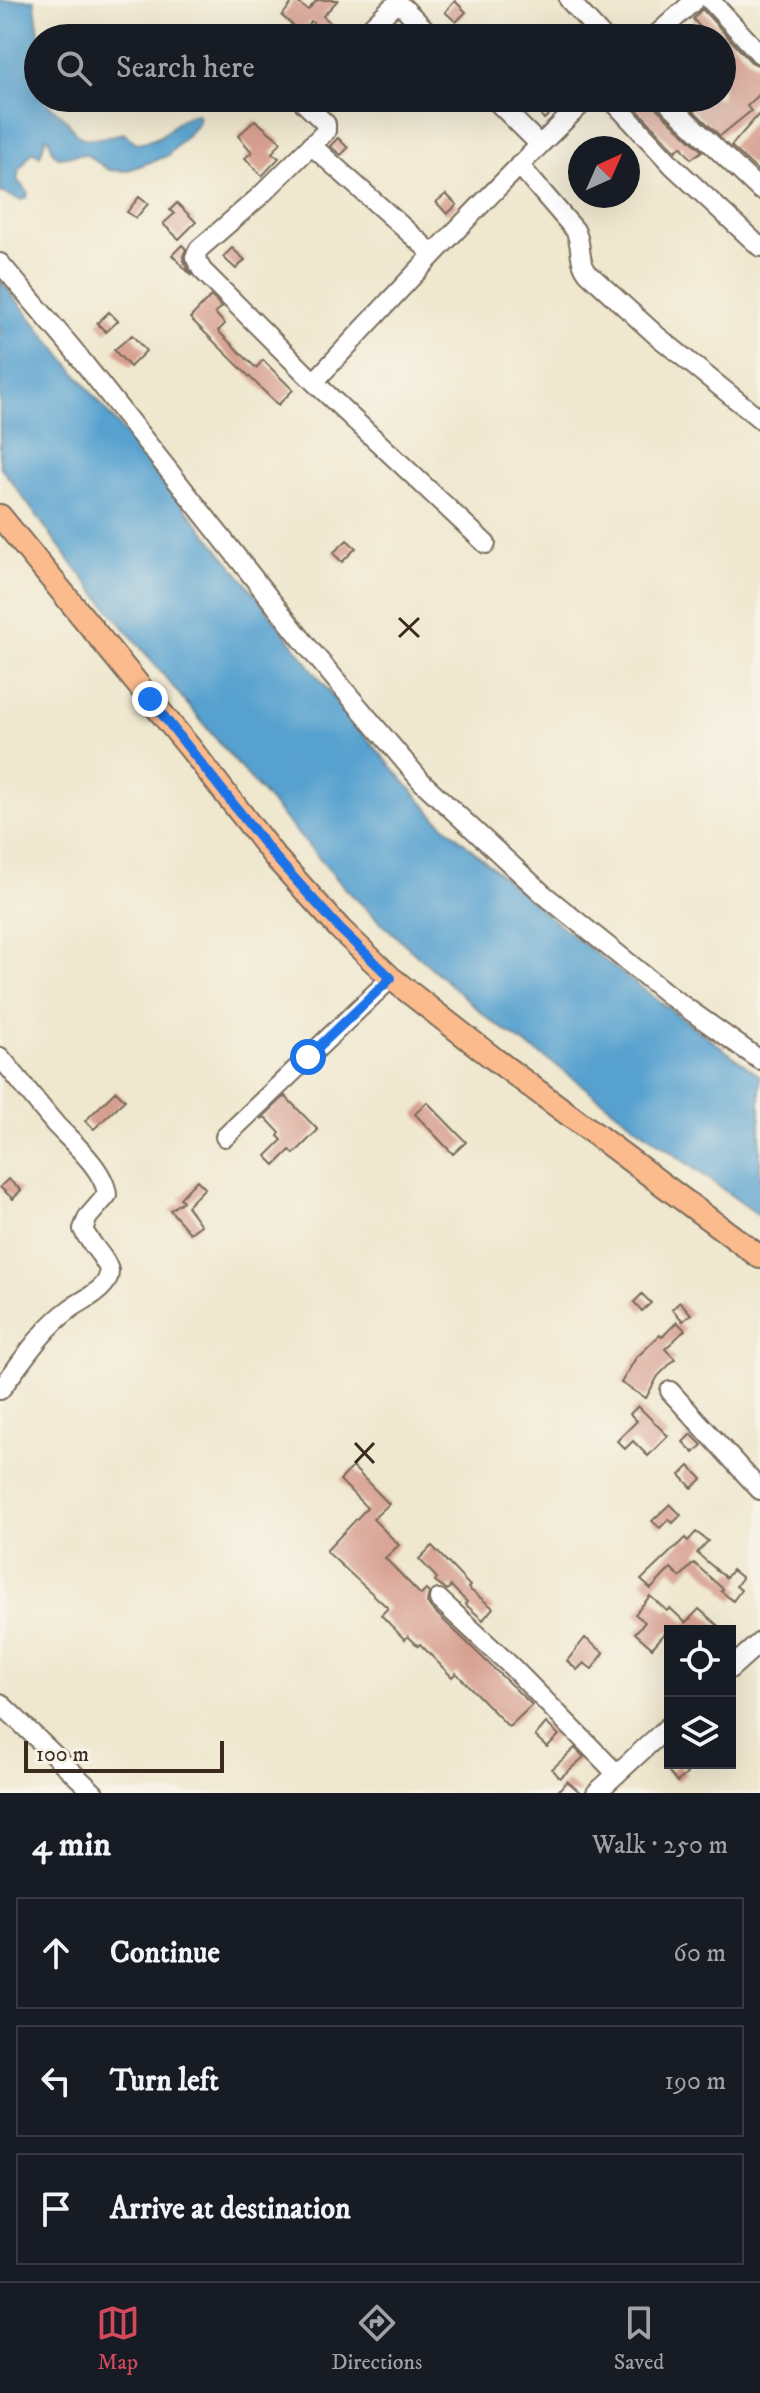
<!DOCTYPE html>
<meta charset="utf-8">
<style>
:root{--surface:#171b24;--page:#242831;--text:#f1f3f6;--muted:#9ea1a6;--line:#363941;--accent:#d1495b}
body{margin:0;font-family:"IM FELL DW Pica",serif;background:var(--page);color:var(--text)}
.controls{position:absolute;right:24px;bottom:24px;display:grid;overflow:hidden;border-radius:0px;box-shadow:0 8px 32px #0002}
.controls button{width:72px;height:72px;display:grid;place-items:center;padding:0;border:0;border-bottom:2px solid var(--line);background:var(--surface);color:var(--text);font:40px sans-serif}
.compass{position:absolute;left:568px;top:136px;width:72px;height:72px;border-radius:50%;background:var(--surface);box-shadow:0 8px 32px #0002;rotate:45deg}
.scale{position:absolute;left:24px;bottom:20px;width:200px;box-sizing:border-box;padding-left:8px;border:4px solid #3b2a1e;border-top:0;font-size:22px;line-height:28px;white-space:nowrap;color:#3b2a1e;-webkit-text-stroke:6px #f7f3e8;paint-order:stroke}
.stop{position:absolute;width:24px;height:24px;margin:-18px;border:6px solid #1a73e8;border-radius:50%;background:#fff}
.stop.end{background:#1a73e8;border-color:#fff;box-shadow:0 2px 8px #0008}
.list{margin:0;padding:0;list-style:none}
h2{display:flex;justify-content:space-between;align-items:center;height:104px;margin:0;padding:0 32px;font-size:34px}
h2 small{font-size:26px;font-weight:400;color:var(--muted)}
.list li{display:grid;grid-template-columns:52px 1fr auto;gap:24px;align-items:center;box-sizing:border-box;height:112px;margin:0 16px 16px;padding:0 16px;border:2px solid var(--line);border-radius:0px}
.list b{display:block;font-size:30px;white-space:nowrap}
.list em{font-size:26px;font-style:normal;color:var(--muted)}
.icon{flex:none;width:44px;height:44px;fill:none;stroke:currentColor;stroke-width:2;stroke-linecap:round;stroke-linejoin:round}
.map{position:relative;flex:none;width:760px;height:1793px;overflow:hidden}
.search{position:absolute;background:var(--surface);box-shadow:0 8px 32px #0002;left:24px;right:24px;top:24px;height:88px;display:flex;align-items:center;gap:20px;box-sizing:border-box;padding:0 28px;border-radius:44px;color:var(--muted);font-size:30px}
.sheet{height:488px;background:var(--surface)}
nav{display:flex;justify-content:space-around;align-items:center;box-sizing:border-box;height:112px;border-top:2px solid var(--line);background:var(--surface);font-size:22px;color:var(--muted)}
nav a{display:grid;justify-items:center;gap:4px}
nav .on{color:var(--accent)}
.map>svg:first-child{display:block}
.water{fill:#57a1cf;stroke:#496676;stroke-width:2}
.building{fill:#d79f8f}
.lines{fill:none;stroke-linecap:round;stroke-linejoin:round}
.minor-casing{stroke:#7a6c5c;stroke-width:22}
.major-casing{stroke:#7a6c5c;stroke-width:26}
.minor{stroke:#fff;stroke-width:18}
.major{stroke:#fbbb8d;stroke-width:22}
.route{stroke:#1a73e8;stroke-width:10}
.ticks{fill:none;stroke:#3b2a1e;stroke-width:3}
</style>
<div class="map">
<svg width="760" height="1793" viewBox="0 0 760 1793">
<rect width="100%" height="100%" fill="#f7f3e8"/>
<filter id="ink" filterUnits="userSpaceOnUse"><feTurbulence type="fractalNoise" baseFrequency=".0125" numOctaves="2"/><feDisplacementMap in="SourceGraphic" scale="16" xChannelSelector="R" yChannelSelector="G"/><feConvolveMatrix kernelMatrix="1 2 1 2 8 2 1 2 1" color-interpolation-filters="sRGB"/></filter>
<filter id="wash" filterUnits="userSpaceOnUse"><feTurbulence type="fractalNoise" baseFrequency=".006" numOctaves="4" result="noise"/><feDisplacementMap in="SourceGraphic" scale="32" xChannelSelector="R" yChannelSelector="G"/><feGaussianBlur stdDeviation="1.8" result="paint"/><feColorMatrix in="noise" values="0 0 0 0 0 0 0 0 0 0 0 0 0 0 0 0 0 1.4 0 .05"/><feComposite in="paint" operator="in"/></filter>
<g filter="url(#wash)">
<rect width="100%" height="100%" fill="#efe7ce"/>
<path class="water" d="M0 0H34L40 38 38 98H44C50 108 59 112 67 121 71 126 74 132 79 136 87 142 114 136 123 133L137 143C143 142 151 140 157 138 172 130 178 116 197 114L199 119 197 125 167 156 126 171 109 170 85 154 58 157 53 152 49 138 46 137 40 156 34 152 31 153 20 169 17 180 28 193 26 198 21 200 0 192Z
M0 280 256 595 346 714 436 818 547 915 608 963 760 1076V1216L635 1126 556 1065 491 1021 377 919 345 888 226 751 76 569 0 466Z"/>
<g id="blocks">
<path class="building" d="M294 0 308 10 317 0H338L323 16 336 28 328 37 311 21 301 32 282 16Z
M455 1 466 12 456 22 445 12Z
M702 9 751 62 760 66V94L747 106 751 111 720 136 680 98H722V38H710L693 19Z
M467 25 475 32 469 38H455Z
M526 98H550L558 107 544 119Z
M626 98H651L655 107 702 151 691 159 681 146 676 151Z
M760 113V173L731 146Z
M255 120 281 142 272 153 279 158 262 176 245 158 252 152 238 136Z
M338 138 348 148 341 155 330 146Z
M446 194 457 205 447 214 436 202Z
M139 197 148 204 136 218 127 212Z
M177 203 196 222 179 239 163 224 174 214 170 210Z
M182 245 186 249 183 256 184 262 192 276 172 255Z
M232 248 245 260 236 269 223 257Z
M211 296 222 307 215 313 225 324 218 331 256 368 263 360 293 390 278 405 190 318Z
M109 312 118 321 106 332 97 323Z
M132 335 146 351 130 367 114 350Z
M347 540 356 548 342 562 333 553Z
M116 1091 125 1100 94 1129 85 1121Z
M285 1096 318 1130 294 1154 290 1150 275 1165 266 1156 282 1140 278 1136 280 1133 265 1117 261 1119Z
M427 1102 466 1142 453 1154 415 1114Z
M8 1179 21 1190 13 1199 0 1187Z
M197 1180 205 1188 187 1206 201 1225 190 1233 170 1210 183 1201 180 1198Z
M642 1294 651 1303 642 1311 634 1302Z
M680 1302 691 1314 683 1321 672 1309Z
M677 1322 685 1330 665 1349 675 1359 658 1376 646 1398 621 1383 636 1358 660 1335 662 1337Z
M638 1406 668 1436 648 1456 633 1441 625 1449 617 1441 637 1421 630 1414Z
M691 1434 702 1445 694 1453 683 1442Z
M689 1466 702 1479 692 1488 680 1475Z
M353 1467 389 1504 373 1519 399 1545 385 1558 421 1595 426 1590 429 1593 427 1602 431 1608 532 1705 509 1727 456 1673 452 1677 420 1644 418 1646 408 1636 405 1640 381 1615 388 1608 326 1551 367 1508 340 1480Z
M670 1504 681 1515 673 1523 669 1519 660 1528 652 1521Z
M696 1532 708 1541 697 1553 726 1578 732 1570 742 1578 736 1586 741 1590 733 1601 721 1591 723 1589 694 1563 680 1577 671 1568 651 1589 641 1580 685 1538 688 1541Z
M432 1546 470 1586 468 1588 493 1608 483 1620 465 1604 467 1602 451 1586 447 1590 435 1581 437 1578 419 1559Z
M650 1596 667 1611 670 1608 686 1623 699 1609 724 1631H667L652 1648 635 1633 645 1622 635 1614Z
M585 1638 604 1653 592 1669 584 1663 577 1670 567 1661Z
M546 1723 559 1735 547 1747 535 1736Z
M575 1748 584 1757 560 1778 552 1769Z
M678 1764 687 1774 677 1782 669 1772Z
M567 1781 581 1793H556Z"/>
</g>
</g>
<g filter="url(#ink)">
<use href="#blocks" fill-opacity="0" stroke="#7a6c5c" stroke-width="2"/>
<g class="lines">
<defs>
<path id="minor" d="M569 0 604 38
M710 0 760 54
M360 38 392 7 397 5 404 8 434 38
M653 38 695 0
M301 98 302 101 326 124V131L260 196 199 249 195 257 202 270 314 382
M493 98 540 145
M610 98 673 166 760 247
M663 98 760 190
M311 145 433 254
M519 165 575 230C583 245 577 260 588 273L656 335 760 419
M0 263 72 348 308 647 422 782 542 893 671 997 760 1060
M486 544 314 382C404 285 493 189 588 98
M0 1057C19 1079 37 1103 56 1125 72 1142 105 1170 107 1195L88 1217 83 1229C88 1242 107 1259 109 1271 110 1289 82 1300 70 1309 41 1330 22 1362 0 1390
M225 1137 391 978
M670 1391 760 1490
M439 1599 511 1666 617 1774
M730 1669 760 1642
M0 1703 94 1793
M596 1793 670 1725"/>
<path id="major" d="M0 516 190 748 275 857 340 929 391 978 493 1058 760 1257"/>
</defs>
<use href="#minor" class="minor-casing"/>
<use href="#major" class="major-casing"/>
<use href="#minor" class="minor"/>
<use href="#major" class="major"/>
</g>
</g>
<g class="lines" filter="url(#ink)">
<path class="route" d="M150 699 275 857 340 929 391 978 308 1057"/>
</g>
<path class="ticks" d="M399 618 419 637M399 637 419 618M355 1443 374 1463M355 1463 374 1443"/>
</svg>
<div class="controls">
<button><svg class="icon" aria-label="locate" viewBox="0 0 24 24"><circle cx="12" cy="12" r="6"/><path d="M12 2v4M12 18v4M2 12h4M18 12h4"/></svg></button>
<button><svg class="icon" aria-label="layers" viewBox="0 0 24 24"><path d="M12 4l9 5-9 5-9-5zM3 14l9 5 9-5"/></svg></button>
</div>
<svg class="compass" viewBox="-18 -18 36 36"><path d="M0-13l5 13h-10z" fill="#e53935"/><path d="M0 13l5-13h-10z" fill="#9ea1a6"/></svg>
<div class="scale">100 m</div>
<div class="stop" style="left:308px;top:1057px"></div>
<div class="stop end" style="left:150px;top:699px"></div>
<div class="search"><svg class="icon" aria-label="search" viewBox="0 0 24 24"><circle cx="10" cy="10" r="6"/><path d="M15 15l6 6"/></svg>Search here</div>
</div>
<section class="sheet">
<h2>4 min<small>Walk · 250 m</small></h2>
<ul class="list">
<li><svg class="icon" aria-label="ahead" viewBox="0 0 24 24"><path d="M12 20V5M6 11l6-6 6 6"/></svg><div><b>Continue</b></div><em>60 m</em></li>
<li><svg class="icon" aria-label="left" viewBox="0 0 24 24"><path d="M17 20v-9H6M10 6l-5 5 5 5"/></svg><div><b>Turn left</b></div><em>190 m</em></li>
<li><svg class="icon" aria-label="arrive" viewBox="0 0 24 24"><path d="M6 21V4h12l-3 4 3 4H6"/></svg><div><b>Arrive at destination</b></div></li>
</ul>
</section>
<nav>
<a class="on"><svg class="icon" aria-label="map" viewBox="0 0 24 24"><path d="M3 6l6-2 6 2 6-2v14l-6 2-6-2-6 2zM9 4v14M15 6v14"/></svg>Map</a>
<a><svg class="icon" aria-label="directions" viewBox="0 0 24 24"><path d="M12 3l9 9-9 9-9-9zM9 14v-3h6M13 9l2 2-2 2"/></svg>Directions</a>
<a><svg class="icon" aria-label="saved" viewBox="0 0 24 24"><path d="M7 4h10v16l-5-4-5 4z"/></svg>Saved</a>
</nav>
